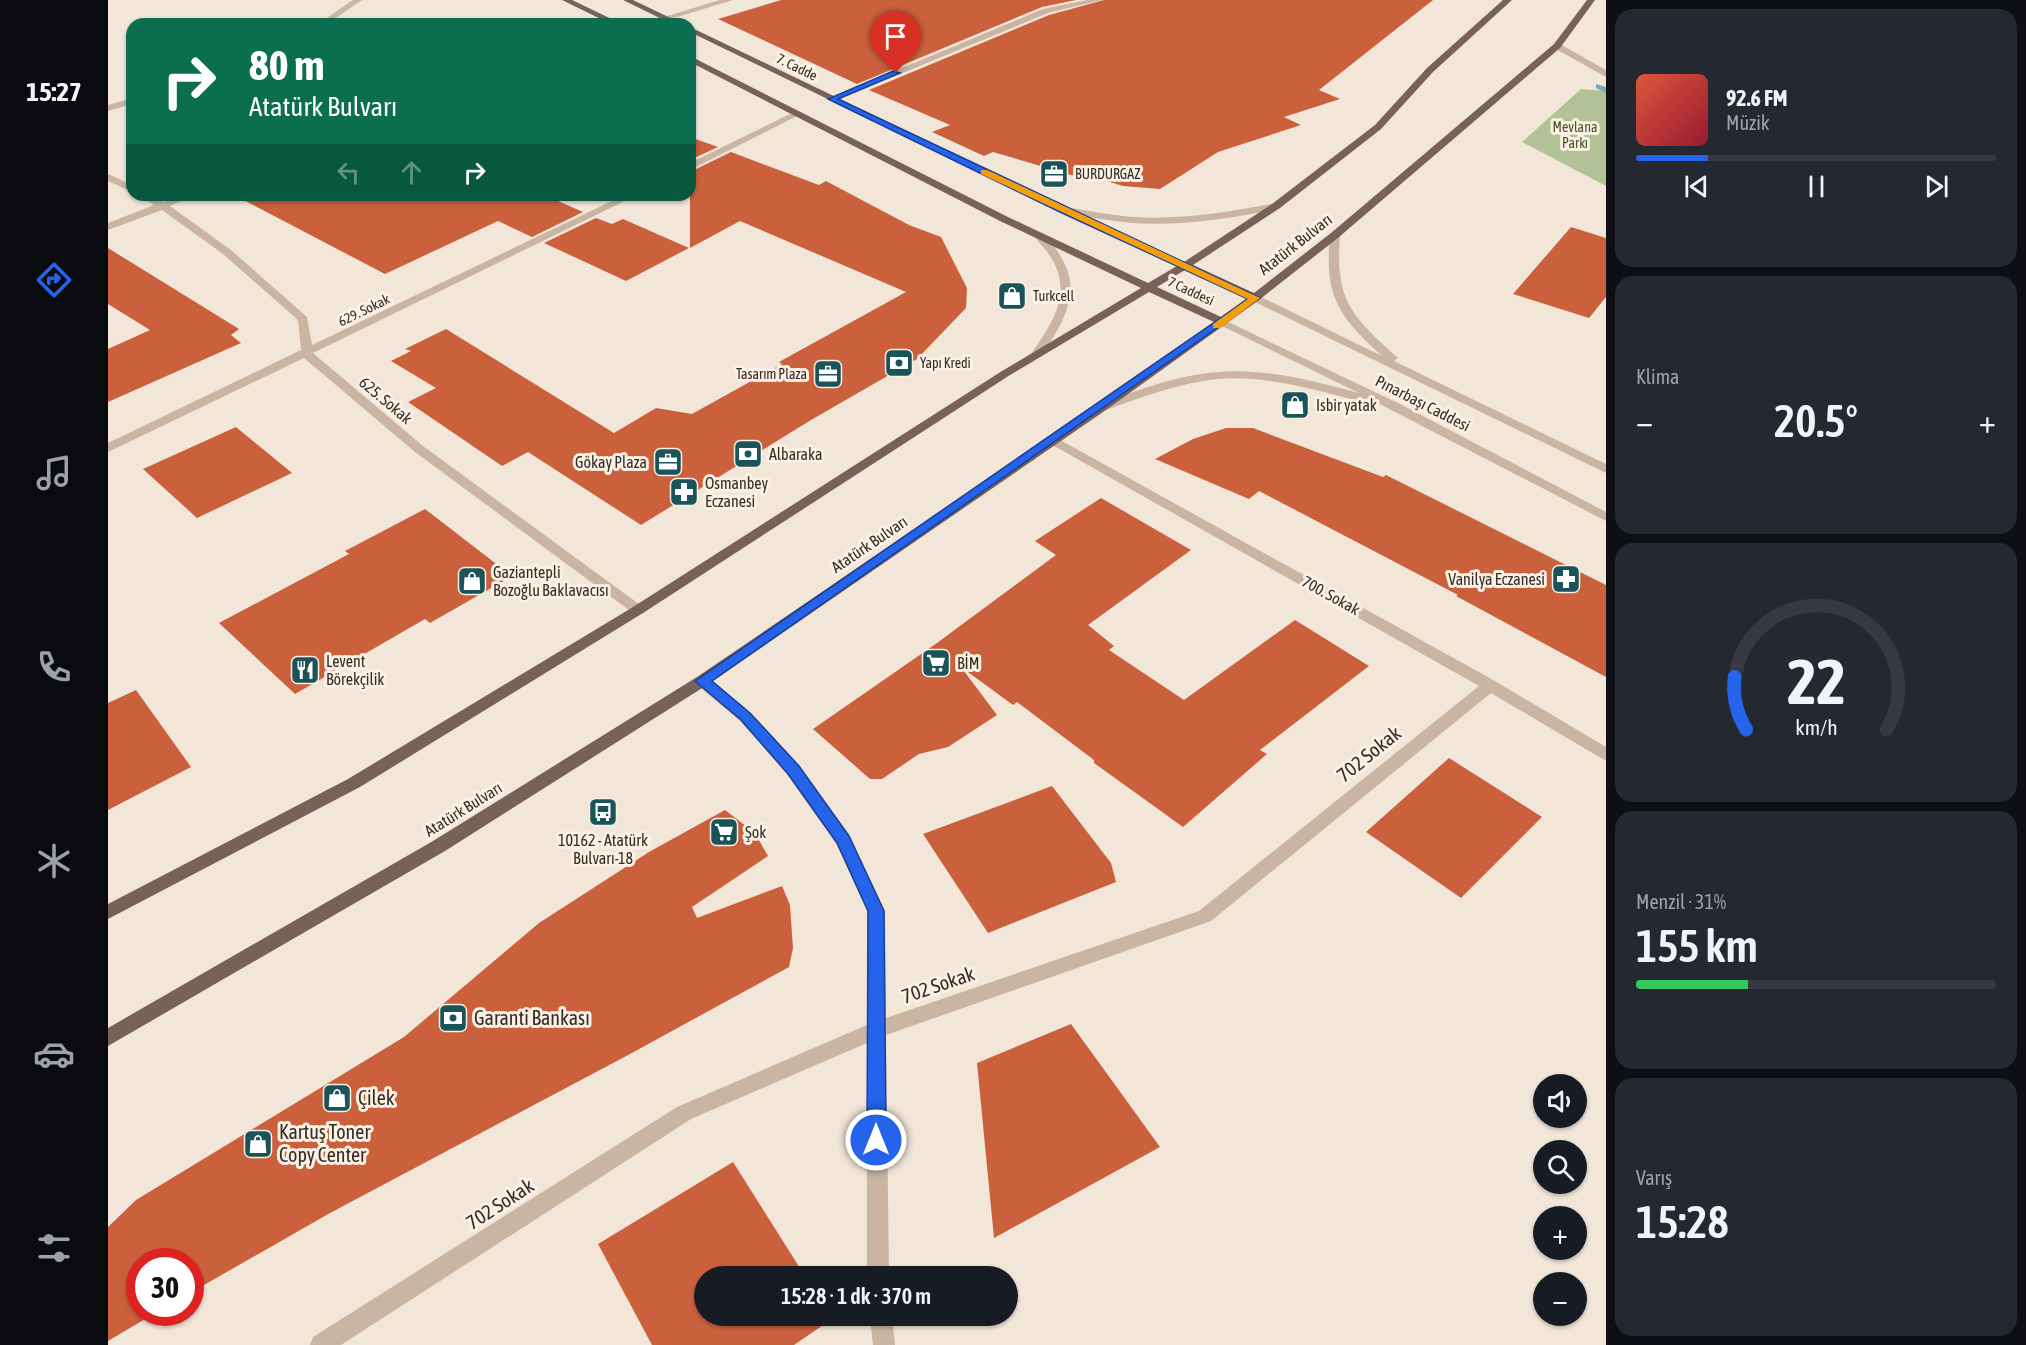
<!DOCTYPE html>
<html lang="tr">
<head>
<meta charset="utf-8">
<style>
	body { margin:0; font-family:"Asap Condensed",sans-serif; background:#242831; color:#f1f3f6; height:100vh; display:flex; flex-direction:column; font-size:22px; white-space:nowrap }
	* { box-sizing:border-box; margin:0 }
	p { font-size:20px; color:#9ea1a6 }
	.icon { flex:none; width:33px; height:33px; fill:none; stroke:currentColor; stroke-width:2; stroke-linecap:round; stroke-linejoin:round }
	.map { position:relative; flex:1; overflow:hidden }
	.details { display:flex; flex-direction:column; gap:9px; padding:9px; background:#0d0f14; width:420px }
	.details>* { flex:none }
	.banner { position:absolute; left:18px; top:18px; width:570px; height:183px; border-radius:18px; box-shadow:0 2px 4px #0004; background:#0b6e4f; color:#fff; overflow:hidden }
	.tools { position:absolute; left:1425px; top:1074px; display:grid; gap:12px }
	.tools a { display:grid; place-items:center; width:54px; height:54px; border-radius:50%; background:#171b24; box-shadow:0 2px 4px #0004; font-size:30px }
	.speed { position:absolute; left:18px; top:1248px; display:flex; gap:12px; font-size:30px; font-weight:700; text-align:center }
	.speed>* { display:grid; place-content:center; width:78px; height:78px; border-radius:50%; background:#171b24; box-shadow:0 2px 4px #0004; line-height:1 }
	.speed .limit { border:9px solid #d22; background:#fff; color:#111 }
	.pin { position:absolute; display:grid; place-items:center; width:51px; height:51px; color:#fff; margin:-62px -26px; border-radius:50% 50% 50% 0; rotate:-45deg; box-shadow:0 0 6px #0007 }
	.pin .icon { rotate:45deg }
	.me { position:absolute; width:66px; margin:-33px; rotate:0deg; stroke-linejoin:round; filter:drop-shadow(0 0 4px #0008) }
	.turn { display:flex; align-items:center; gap:21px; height:126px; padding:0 24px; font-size:27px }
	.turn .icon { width:78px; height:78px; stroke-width:2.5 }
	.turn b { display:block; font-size:42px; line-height:51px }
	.lanes { display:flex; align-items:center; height:57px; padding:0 24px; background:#0003; justify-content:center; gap:30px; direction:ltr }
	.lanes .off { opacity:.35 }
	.big { font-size:45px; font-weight:600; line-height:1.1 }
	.details .widget { flex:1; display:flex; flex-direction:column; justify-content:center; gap:9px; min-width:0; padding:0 21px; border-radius:18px; background:#242831 }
	.details .dial { align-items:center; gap:0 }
	.dial svg { height:156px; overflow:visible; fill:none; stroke:#363941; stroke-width:7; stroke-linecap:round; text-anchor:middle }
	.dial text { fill:#f1f3f6; stroke:none }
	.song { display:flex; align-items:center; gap:18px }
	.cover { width:72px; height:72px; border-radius:9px; background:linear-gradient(135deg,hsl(10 70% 55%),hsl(350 70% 35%)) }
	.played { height:6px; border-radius:3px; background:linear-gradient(90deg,#2563eb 20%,#363941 20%) }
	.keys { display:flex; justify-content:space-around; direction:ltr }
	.heat { display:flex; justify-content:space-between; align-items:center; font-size:33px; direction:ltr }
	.charge { height:9px; border-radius:4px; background:linear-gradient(90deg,#34c759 31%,#363941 0) }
	.trip { position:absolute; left:586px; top:1266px; width:324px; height:60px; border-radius:30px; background:#171b24; box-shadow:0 2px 4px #0004; font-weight:600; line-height:60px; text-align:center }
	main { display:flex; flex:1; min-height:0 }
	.tabs { display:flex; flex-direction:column; width:108px; justify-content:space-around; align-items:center; background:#090b0e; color:#9ea1a6 }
	.tabs .icon { width:42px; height:42px }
	.tabs .selected { color:#2563eb }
	.tabs b { font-size:27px; color:#f1f3f6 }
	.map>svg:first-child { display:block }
	.green { fill:#b3c197 }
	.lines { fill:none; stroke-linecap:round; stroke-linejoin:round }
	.stream { fill:#76adb0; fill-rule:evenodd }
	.building { fill:#cb603d }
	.minor { fill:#cab5a3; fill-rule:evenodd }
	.major { fill:#786156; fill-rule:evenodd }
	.route { fill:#2563eb; stroke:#184099; stroke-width:1.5 }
	.slow { fill:#f59e0b }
	.labels { text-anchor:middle; stroke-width:6; stroke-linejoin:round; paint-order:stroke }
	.far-street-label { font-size:14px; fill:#352b26; stroke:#faf0e4 }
	.far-park-label { font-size:14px; fill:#445428; stroke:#faf0e4 }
	.far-poi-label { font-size:14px; fill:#352b26; stroke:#faf0e4; text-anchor:start }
	.street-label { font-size:16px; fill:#352b26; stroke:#faf0e4 }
	.poi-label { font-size:16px; fill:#352b26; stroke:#faf0e4; text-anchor:start }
	.near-street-label { font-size:20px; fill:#352b26; stroke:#faf0e4 }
	.near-poi-label { font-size:20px; fill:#352b26; stroke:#faf0e4; text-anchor:start }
</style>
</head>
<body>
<main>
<nav class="tabs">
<b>15:27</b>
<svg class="icon selected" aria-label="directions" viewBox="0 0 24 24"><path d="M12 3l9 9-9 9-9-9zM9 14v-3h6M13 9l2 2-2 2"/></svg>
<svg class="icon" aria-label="music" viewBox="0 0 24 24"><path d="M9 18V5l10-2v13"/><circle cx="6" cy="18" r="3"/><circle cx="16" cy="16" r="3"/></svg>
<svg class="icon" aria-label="phone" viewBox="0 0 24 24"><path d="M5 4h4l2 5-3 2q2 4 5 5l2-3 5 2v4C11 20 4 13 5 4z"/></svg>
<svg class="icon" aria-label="climate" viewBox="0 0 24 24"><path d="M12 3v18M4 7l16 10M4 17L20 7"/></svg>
<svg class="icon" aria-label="car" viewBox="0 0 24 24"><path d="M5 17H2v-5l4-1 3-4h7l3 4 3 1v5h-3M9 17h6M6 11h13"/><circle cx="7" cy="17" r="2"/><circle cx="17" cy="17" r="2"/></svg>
<svg class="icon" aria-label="filters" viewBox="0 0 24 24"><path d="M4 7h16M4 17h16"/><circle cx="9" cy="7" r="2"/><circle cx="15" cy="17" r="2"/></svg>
</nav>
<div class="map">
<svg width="1498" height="1345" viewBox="0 0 1498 1345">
	<rect width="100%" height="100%" fill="#f2e6d8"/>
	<path class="green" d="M 1473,89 L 1498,91 L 1498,186 L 1414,142 Z"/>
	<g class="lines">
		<path class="stream" d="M 1488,84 L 1498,87 L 1498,93 L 1488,88 Z"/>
	</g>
	<g class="building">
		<path d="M 673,0 L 968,0 L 934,7 L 749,84 L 610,19 Z"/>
		<path d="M 996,0 L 1325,0 L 1211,90 L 1232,99 L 1176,117 L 1193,125 L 1110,152 L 1052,189 L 1015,186 L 989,178 L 963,175 L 885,152 L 876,156 L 824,132 L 842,125 L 761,90 L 941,15 Z"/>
		<path d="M 582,137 L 610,147 L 582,160 Z"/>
		<path d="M 623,152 L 711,185 L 718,181 L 801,225 L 833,237 L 859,288 L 858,308 L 809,359 L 703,420 L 533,525 L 420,452 L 394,466 L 300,402 L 328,388 L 283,361 L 303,351 L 297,349 L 338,329 L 506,433 L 548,408 L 584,414 L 674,364 L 671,362 L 798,292 L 632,221 L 582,248 L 582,172 Z"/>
		<path d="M 126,195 L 446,195 L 441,197 L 475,212 L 424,237 L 390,221 L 277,274 Z"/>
		<path d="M 488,218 L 504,224 L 515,219 L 581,248 L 518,281 L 436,243 Z"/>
		<path d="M 1463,227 L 1498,238 L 1498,297 L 1481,318 L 1405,294 Z"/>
		<path d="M 0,248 L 131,329 L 123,335 L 133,343 L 0,402 L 0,349 L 42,330 L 0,304 Z"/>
		<path d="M 128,427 L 184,473 L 89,518 L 35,469 Z"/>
		<path d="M 1118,428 L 1145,428 L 1275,477 L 1278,475 L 1498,585 L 1498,677 L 1348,596 L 1350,595 L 1151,491 L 1141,499 L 1047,459 L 1085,439 Z"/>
		<path d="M 993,498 L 1083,550 L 980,625 L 1006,646 L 1001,650 L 1076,700 L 1187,620 L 1261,666 L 1152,750 L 1159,754 L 1075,827 L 986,763 L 986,760 L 909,702 L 905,705 L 853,667 L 889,715 L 840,747 L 811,754 L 774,779 L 762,779 L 705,729 L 829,643 L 948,555 L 927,541 Z"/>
		<path d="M 317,509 L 404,576 L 322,623 L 317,619 L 187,694 L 111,623 L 241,554 L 237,551 Z"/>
		<path d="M 28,690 L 83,767 L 0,810 L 0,703 Z"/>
		<path d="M 1341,758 L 1434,817 L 1353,898 L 1258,832 Z"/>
		<path d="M 944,786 L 1003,863 L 1008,882 L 880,933 L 815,834 Z"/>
		<path d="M 617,810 L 647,833 L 660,856 L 584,907 L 589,918 L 674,886 L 682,905 L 685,948 L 681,967 L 522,1054 L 222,1213 L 82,1293 L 82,1262 L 32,1262 L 32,1312 L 49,1312 L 0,1341 L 0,1227 L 28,1200 L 296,1037 L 431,923 L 541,852 Z"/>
		<path d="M 963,1024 L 1052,1147 L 886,1238 L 869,1063 Z"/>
		<path d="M 625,1162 L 697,1276 L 597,1276 L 597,1316 L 722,1316 L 724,1319 L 686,1345 L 544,1345 L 490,1244 Z"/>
	</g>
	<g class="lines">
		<g class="minor">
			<path d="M 245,0 L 254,0 L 219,24 L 210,24 Z"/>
			<path d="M 612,0 L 625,0 L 546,24 L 533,24 Z"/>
			<path d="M 979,0 L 994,0 L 940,13 L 727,101 L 720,99 L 935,9 Z"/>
			<path d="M 1446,44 L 1452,44 L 1498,70 L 1498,77 L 1446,48 Z"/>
			<path d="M 24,98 L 24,104 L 0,111 L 0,105 Z"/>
			<path d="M 688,111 L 695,113 L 582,170 L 582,163 Z"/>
			<path d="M 0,174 L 24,185 L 24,192 L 0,181 Z"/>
			<path d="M 30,195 L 42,195 L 55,202 L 72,195 L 86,195 L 62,206 L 123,250 L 199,317 L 204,345 L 516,195 L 529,195 L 205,353 L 315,446 L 535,607 L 537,610 L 535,613 L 525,613 L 307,452 L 196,358 L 0,452 L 0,443 L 193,350 L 190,320 L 115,254 L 54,210 L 0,230 L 0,223 L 46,205 Z"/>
			<path d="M 1168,203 L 1173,206 L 1172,208 C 1124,219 1073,226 1024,223 C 1001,221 978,216 955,213 L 950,210 L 955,207 C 978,210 1001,215 1024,217 C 1073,220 1121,212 1168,203 Z"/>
			<path d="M 1227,232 L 1232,235 C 1227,299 1242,315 1288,356 L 1290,358 L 1286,361 L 1498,464 L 1498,473 L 1143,300 L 1143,296 L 1151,296 L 1274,356 C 1230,316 1216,296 1222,235 Z"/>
			<path d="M 931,233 C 940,236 948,248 953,257 C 975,293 954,325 933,356 L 929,357 L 923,354 C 941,328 962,299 948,267 C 943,255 934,246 926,236 Z"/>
			<path d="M 1114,319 L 1294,405 L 1498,512 L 1498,521 L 1260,398 L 1254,402 C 1207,390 1159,375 1109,379 C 1071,383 1034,397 998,410 L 990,410 L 990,404 C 1029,391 1068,375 1110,372 C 1158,368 1205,381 1251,393 L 1110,324 L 1108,322 Z"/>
			<path d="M 945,436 L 1387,681 L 1498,747 L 1498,761 L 1383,693 L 1103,921 L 778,1035 L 781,1276 L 759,1276 L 759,1043 L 583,1119 L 233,1345 L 202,1345 L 205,1337 L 569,1107 L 759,1025 L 759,911 L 728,843 L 679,774 L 632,721 L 589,685 L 586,681 L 589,677 L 599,677 L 642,713 L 691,766 L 741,835 L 777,911 L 778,1018 L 1091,911 L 1371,686 L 941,443 L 939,440 Z"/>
			<path d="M 762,1316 L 784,1316 L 787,1345 L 765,1345 Z"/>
		</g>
		<g class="major">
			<path d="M 454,0 L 464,0 L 514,24 L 503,24 Z"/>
			<path d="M 515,0 L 525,0 L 575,24 L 564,24 Z"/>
			<path d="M 1395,0 L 1404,0 L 1325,72 L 1273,129 L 1172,208 L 1085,265 L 1146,293 L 1223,233 L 1446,44 L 1479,0 L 1487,0 L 1452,48 L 1231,237 L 1151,300 L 998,410 L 599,685 L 337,851 L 0,1046 L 0,1028 L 325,841 L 589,677 L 990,404 L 1106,322 L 1041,292 L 902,375 L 535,613 L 252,787 L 0,919 L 0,904 L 240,779 L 525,607 L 894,371 L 1033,288 L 892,221 L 582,62 L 582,56 L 900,217 L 1040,283 L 1069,266 L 951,212 L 582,32 L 582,27 L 959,208 L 1076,262 L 1164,204 L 1267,125 L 1319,68 ZM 1077,270 L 1139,298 L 1113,317 L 1049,287 Z"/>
		</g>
	</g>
	<path class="route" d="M 785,71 L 792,73 L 730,99 L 1152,298 L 604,681 L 642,713 L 691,766 L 741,836 L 776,911 L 778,1140 L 775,1146 L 768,1148 L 762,1146 L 759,1140 L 760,911 L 729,843 L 680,774 L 633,720 L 587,681 L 1140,299 L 952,212 L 720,99 Z"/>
	<path class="slow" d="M 873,170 L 879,170 L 1152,298 L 1112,328 L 1105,328 L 1105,324 L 1140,299 L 873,174 Z"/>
	<defs>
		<g id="office-square" transform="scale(1.5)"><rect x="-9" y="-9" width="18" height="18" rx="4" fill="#1a5458" stroke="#faf0e4"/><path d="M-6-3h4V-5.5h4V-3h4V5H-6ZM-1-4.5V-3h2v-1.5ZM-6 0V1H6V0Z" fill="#fff"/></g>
		<g id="shop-square" transform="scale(1.5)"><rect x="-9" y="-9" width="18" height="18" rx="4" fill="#1a5458" stroke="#faf0e4"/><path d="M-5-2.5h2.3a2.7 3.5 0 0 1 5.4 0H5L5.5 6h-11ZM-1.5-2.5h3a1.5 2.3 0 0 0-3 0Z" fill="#fff"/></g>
		<g id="bank-square" transform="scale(1.5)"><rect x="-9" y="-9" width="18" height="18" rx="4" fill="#1a5458" stroke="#faf0e4"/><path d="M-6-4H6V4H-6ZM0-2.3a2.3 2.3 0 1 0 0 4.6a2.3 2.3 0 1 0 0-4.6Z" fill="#fff"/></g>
		<g id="pharmacy-square" transform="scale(1.5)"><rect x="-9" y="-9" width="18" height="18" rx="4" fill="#1a5458" stroke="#faf0e4"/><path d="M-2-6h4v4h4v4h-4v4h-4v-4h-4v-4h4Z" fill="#fff"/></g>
		<g id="supermarket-square" transform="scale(1.5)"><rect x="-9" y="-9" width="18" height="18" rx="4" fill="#1a5458" stroke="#faf0e4"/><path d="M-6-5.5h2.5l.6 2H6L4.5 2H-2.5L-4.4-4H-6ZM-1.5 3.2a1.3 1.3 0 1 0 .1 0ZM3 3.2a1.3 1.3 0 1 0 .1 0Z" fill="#fff"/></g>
		<g id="restaurant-square" transform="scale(1.5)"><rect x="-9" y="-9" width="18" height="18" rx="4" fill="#1a5458" stroke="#faf0e4"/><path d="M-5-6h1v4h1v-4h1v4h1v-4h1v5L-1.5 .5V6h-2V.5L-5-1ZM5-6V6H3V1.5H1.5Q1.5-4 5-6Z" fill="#fff"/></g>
		<g id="bus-square" transform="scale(1.5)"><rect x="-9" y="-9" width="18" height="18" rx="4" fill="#1a5458" stroke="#faf0e4"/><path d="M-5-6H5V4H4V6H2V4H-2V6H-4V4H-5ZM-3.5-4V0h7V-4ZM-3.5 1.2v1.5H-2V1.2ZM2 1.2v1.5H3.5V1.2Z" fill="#fff"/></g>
	</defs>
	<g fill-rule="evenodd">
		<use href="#office-square" x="946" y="174"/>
		<use href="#shop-square" x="904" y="296"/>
		<use href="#bank-square" x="791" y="363"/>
		<use href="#office-square" x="720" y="374"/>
		<use href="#shop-square" x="1187" y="405"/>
		<use href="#bank-square" x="640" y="454"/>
		<use href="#office-square" x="560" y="462"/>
		<use href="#pharmacy-square" x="576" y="492"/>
		<use href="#pharmacy-square" x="1458" y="579"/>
		<use href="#shop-square" x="364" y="581"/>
		<use href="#supermarket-square" x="828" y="663"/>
		<use href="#restaurant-square" x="197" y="670"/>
		<use href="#bus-square" x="495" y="812"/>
		<use href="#supermarket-square" x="616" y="832"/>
		<use href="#bank-square" x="345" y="1018"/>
		<use href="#shop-square" x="229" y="1098"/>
		<use href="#shop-square" x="150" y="1144"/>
	</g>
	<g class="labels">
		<g class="far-street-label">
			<text transform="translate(689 67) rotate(26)" y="5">7. Cadde</text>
			<text transform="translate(1083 291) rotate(25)" y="5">7 Caddesi</text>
			<text transform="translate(256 310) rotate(-26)" y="5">629. Sokak</text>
		</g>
		<g class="far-park-label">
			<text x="1467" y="132">Mevlana<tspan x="1467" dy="16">Parkı</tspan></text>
		</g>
		<g class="far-poi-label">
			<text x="967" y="179">BURDURGAZ</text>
			<text x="925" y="301">Turkcell</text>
			<text x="812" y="368">Yapı Kredi</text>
			<text x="699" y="379" text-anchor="end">Tasarım Plaza</text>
		</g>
		<g class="street-label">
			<text transform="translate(1187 244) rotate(-38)" y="6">Atatürk Bulvarı</text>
			<text transform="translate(278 400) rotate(40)" y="6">625. Sokak</text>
			<text transform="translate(1315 403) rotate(27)" y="6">Pınarbaşı Caddesi</text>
			<text transform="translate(761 544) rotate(-34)" y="6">Atatürk Bulvarı</text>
			<text transform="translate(1223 595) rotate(29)" y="6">700. Sokak</text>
			<text transform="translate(355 809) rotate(-32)" y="6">Atatürk Bulvarı</text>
		</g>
		<g class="poi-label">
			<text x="1208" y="411">Isbir yatak</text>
			<text x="661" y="460">Albaraka</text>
			<text x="539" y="468" text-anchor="end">Gökay Plaza</text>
			<text x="597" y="489">Osmanbey<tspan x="597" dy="18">Eczanesi</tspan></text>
			<text x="385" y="578">Gaziantepli<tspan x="385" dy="18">Bozoğlu Baklavacısı</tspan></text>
			<text x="1437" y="585" text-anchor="end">Vanilya Eczanesi</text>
			<text x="218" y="667">Levent<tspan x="218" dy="18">Börekçilik</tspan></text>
			<text x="849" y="669">BİM</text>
			<text x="637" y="838">Şok</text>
			<text x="495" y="846" text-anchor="middle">10162 - Atatürk<tspan x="495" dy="18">Bulvarı-18</tspan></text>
		</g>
		<g class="near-street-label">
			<text transform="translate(1261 754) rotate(-39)" y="7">702 Sokak</text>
			<text transform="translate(830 985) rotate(-19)" y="7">702 Sokak</text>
			<text transform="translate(392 1204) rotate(-33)" y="7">702 Sokak</text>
		</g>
		<g class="near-poi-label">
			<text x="366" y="1025">Garanti Bankası</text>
			<text x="250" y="1105">Çilek</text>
			<text x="171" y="1139">Kartuş Toner<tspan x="171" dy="23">Copy Center</tspan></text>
		</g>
	</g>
</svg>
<div class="tools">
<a><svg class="icon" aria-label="sound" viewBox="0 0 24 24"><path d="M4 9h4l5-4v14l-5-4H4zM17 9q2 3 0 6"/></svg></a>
<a><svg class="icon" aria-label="search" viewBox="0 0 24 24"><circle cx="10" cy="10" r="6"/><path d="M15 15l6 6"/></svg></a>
<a>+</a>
<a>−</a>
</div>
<div class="speed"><div class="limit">30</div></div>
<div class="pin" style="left:788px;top:73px;background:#d93025"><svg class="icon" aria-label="arrive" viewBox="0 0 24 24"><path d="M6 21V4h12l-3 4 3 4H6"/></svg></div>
<svg class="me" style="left:768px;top:1140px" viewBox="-20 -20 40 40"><circle r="17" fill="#2563eb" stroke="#fff" stroke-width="3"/><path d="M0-11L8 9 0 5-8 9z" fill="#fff"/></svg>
<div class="trip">15:28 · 1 dk · 370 m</div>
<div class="banner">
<div class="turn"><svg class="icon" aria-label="right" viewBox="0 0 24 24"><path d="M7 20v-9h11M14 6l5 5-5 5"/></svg><div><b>80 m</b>Atatürk Bulvarı</div></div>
<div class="lanes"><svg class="icon off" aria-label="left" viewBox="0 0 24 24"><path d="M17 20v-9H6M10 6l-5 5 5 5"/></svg><svg class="icon off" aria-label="ahead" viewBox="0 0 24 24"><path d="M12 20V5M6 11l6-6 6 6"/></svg><svg class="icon" aria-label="right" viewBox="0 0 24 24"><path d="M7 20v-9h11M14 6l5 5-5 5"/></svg></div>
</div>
</div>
<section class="details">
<div class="widget">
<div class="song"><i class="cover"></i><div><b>92.6 FM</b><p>Müzik</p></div></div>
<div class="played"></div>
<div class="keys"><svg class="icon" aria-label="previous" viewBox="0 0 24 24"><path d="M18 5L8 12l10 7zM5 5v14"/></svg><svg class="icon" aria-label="pause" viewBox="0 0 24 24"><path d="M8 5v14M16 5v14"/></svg><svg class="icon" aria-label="next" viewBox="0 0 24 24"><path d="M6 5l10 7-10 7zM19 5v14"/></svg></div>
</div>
<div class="widget"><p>Klima</p>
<div class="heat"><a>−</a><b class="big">20.5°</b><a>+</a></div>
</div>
<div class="widget dial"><svg viewBox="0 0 100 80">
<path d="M14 69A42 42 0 1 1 86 69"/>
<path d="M14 69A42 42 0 0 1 8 42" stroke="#2563eb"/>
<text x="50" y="56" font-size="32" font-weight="700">22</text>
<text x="50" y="72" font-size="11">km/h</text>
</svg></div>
<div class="widget"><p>Menzil · 31%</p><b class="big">155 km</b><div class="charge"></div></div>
<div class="widget"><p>Varış</p><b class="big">15:28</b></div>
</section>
</main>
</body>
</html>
